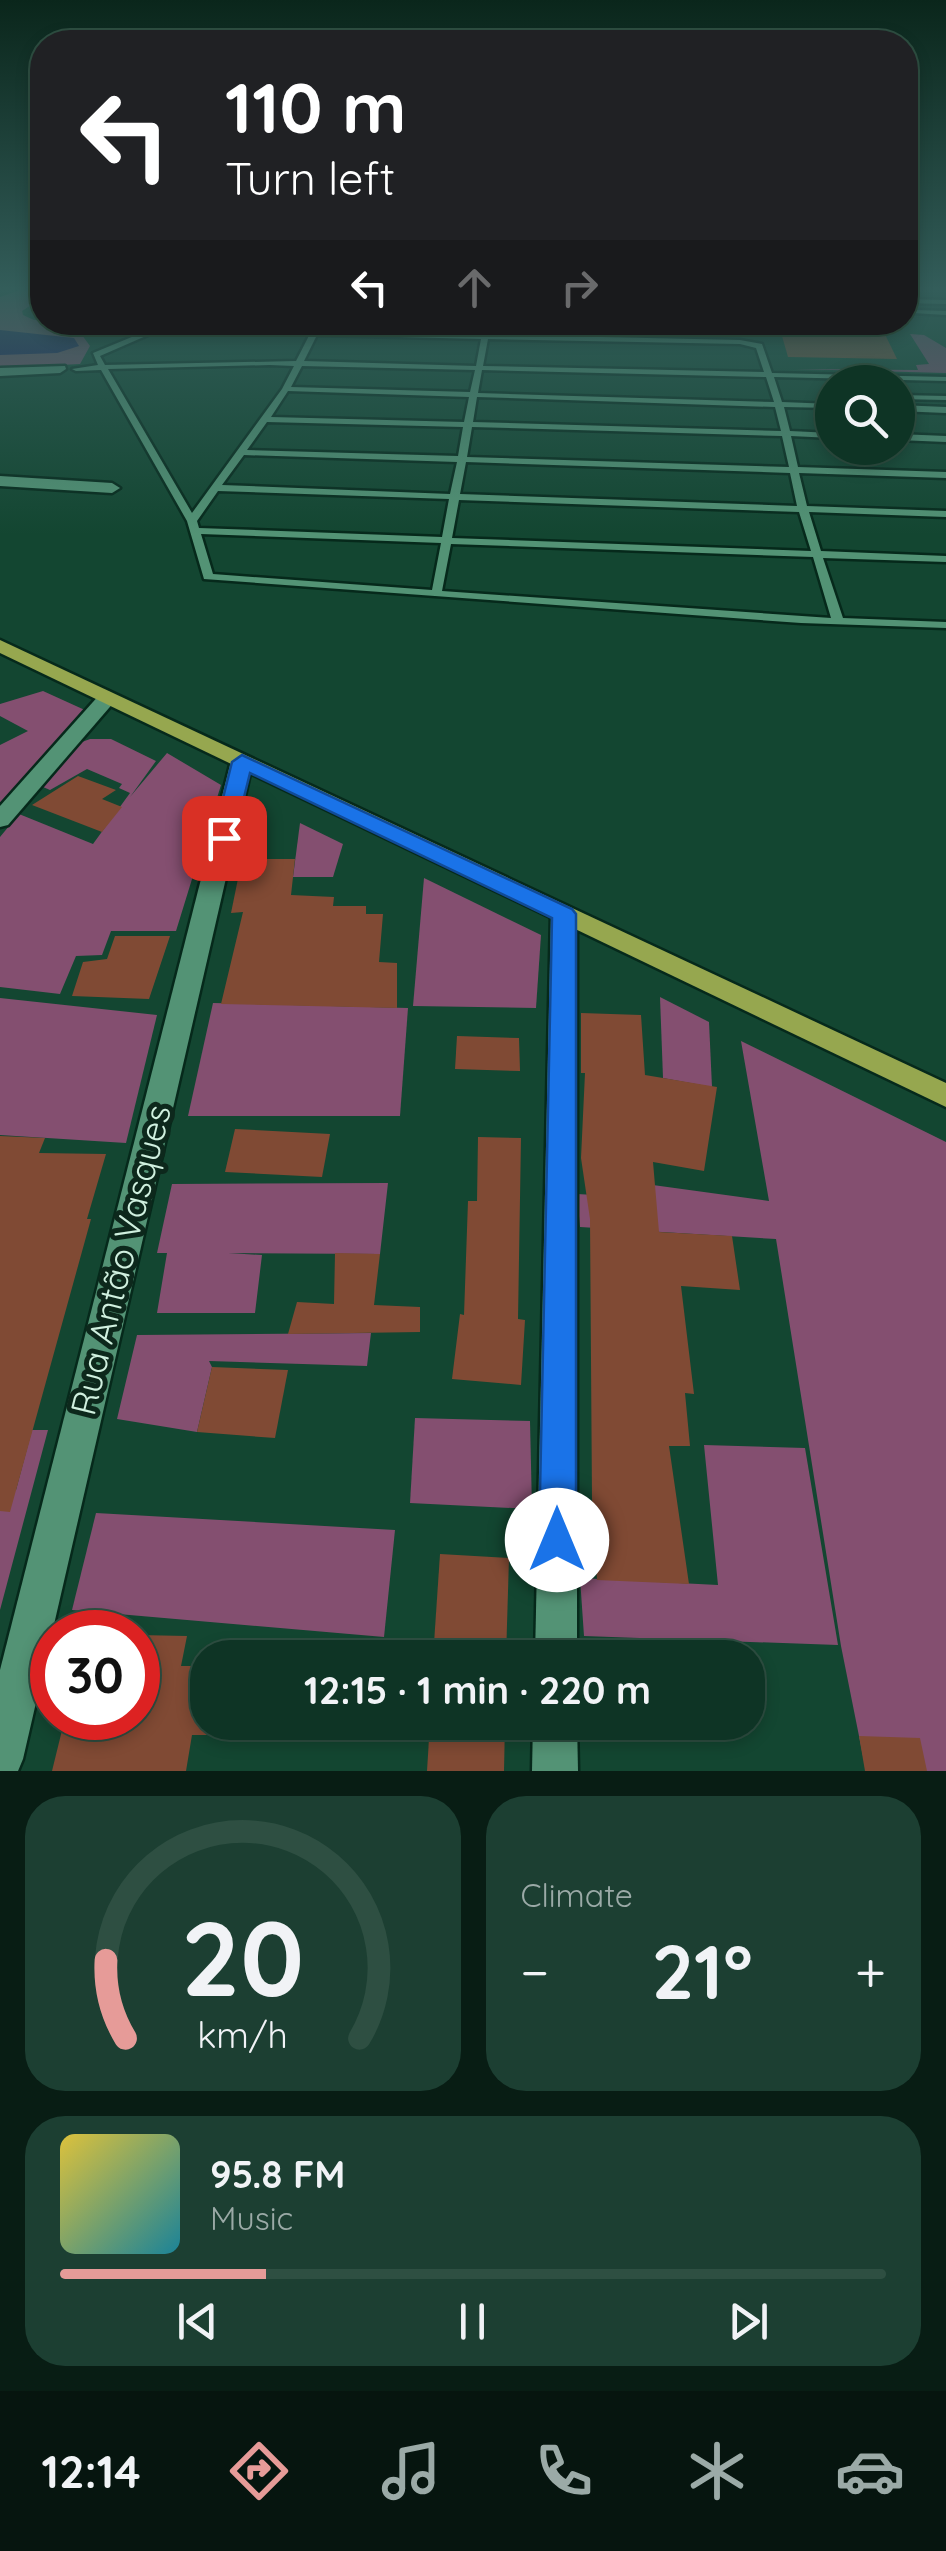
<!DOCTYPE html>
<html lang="en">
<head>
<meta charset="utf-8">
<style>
	body { margin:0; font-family:Quicksand,sans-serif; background:#1c3f32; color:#f1f3f6; height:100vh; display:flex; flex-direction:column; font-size:38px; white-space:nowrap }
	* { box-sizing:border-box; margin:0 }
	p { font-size:32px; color:#9baaa7 }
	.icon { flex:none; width:55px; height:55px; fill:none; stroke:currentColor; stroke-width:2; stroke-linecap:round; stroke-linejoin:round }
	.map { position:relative; height:1771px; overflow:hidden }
	.side { display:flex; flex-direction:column; gap:25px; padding:25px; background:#081d14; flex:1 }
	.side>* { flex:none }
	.banner { position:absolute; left:30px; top:30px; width:888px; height:305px; border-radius:40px; box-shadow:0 5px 15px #0003,0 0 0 2px #2e4f42; background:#202124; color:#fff; overflow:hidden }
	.tools { position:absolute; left:815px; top:365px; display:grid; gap:20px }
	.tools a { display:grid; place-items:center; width:100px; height:100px; border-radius:50%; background:#0e3425; box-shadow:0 5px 15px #0003,0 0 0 2px #2e4f42; font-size:50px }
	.speed { position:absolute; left:30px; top:1610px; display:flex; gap:20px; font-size:50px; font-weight:700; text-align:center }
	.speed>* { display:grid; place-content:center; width:130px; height:130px; border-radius:50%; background:#0e3425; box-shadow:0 5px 15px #0003,0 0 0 2px #2e4f42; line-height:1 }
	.speed .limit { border:15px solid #d22; background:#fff; color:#111 }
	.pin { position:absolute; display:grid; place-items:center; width:85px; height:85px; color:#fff; margin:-42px; border-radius:20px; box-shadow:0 5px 15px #0006 }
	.me { position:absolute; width:110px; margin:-55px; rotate:0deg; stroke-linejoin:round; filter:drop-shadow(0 0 8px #0008) }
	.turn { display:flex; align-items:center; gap:35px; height:210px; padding:0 30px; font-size:45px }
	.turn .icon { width:130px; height:130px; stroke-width:2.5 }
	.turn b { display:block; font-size:70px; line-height:85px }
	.lanes { display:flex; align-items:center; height:95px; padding:0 30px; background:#0003; justify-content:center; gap:50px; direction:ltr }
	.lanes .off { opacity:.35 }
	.big { font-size:75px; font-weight:700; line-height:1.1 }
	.side .widget { flex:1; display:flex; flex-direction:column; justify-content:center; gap:15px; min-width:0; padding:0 35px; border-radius:40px; background:#1c3f32 }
	.side .dial { align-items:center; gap:0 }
	.dial svg { height:260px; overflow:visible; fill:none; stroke:#2e4f42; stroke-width:7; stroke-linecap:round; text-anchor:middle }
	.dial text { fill:#f1f3f6; stroke:none }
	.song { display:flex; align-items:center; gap:30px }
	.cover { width:120px; height:120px; border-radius:15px; background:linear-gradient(135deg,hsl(50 70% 55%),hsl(190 70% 35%)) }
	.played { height:10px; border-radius:5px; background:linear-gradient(90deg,#e69b98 25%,#2e4f42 25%) }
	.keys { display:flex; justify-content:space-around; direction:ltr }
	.heat { display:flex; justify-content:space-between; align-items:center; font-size:55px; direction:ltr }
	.side .tiles { flex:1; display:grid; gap:25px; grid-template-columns:1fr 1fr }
	.widget:last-child { grid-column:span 2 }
	.trip { position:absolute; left:190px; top:1640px; width:575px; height:100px; border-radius:40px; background:#0e3425; box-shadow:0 5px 15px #0003,0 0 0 2px #2e4f42; font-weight:700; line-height:100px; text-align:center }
	.tabs { display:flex; height:160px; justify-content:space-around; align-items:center; background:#06150f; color:#9baaa7 }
	.tabs .icon { width:70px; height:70px }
	.tabs .current { color:#e69b98 }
	.tabs b { font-size:45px; color:#f1f3f6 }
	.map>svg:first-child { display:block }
	.green { fill:#844f70 }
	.water { fill:#241465 }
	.building { fill:#804a34 }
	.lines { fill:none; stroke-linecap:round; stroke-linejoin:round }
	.lane-casing { stroke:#06291b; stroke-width:5 }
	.street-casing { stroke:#06291b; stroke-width:5 }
	.primary-casing { stroke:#06291b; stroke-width:5 }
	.lane { fill:#539375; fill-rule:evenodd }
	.street { fill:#539375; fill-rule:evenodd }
	.primary { fill:#96a74f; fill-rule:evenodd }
	.route { fill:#1a73e8; stroke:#114b97; stroke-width:2.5 }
	.labels { text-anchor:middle; stroke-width:10; stroke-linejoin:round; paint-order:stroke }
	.near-street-label { font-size:35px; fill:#d0f0df; stroke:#0d281c }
</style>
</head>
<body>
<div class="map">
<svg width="946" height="1771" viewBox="0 0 946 1771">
	<rect width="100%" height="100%" fill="#134631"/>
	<g class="green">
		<path d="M 29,287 L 42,287 L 42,298 L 22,311 L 23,315 L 34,320 L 114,323 L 82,335 L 90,346 L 80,364 L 0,368 L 0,297 Z"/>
		<path d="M 910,334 L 924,335 L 946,348 L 946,373 L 794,369 L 918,370 L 916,365 L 929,364 Z"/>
		<path d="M 43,691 L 87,711 L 0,809 L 0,745 L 28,731 L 0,716 L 0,704 Z"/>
		<path d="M 90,739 L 111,739 L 156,761 L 130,797 L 167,753 L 221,785 L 176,931 L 111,931 L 102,955 L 76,956 L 60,994 L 0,987 L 0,837 L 19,814 L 93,844 L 130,793 L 119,788 L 122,784 L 87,769 L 50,790 L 43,787 L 82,742 Z"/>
		<path d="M 300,823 L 343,844 L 333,877 L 293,877 Z"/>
		<path d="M 424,878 L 541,935 L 536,1008 L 413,1006 Z"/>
		<path d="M 660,997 L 709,1022 L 712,1087 L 663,1078 Z"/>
		<path d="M 0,998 L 157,1015 L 126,1143 L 0,1135 Z"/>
		<path d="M 213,1003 L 408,1008 L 400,1116 L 188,1116 Z"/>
		<path d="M 741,1041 L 946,1142 L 946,1771 L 866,1771 L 841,1646 L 776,1239 L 580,1227 L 577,1194 L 630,1197 L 631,1182 L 769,1201 Z"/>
		<path d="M 388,1183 L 380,1254 L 228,1253 L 262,1255 L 255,1313 L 157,1313 L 167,1253 L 157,1253 L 172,1184 Z"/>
		<path d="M 371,1333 L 367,1366 L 209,1361 L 212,1367 L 197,1432 L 117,1419 L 137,1335 Z"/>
		<path d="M 415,1418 L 530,1421 L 532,1509 L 410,1503 Z"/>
		<path d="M 32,1430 L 48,1430 L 0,1610 L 0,1491 L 16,1490 Z"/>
		<path d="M 704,1445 L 805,1448 L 838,1645 L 584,1636 L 580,1578 L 718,1585 Z"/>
		<path d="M 96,1513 L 395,1530 L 384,1637 L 72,1610 Z"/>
	</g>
	<path class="water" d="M 0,330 L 74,338 L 79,346 L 57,353 L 0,355 Z"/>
	<g class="building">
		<path d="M 778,322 L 879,322 L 897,359 L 788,357 Z"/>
		<path d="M 78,776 L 116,790 L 102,799 L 122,807 L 102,832 L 32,805 Z"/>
		<path d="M 242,859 L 295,859 L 291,895 L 334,897 L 333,906 L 366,906 L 366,914 L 383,914 L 379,962 L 397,963 L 397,1008 L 221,1004 L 243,912 L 231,913 Z"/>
		<path d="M 115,936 L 170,936 L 149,999 L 72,996 L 83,962 L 107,959 Z"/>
		<path d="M 581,1013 L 641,1015 L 645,1075 L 717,1087 L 704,1171 L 653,1162 L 659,1232 L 732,1236 L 740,1290 L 681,1286 L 694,1394 L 685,1393 L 690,1446 L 669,1446 L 689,1584 L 597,1580 L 592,1499 L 590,1219 L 581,1158 L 585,1073 L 581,1073 Z"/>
		<path d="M 457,1036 L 519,1038 L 520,1071 L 455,1069 Z"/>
		<path d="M 235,1129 L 330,1134 L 322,1177 L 225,1172 Z"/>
		<path d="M 0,1136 L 45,1138 L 39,1153 L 106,1154 L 87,1219 L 91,1219 L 10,1512 L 0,1511 Z"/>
		<path d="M 478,1137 L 521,1138 L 518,1319 L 525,1320 L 521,1385 L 452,1379 L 460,1314 L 464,1315 L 468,1201 L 477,1201 Z"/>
		<path d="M 335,1253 L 380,1254 L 374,1305 L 420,1307 L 420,1332 L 288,1334 L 297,1302 L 334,1304 Z"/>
		<path d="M 212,1367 L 288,1370 L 275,1438 L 197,1432 Z"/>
		<path d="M 440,1554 L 509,1558 L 506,1658 L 433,1658 Z"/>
		<path d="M 138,1635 L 187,1636 L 181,1666 L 208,1666 L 208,1735 L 192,1735 L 186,1771 L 52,1771 L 65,1718 L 138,1718 Z"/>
		<path d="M 430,1722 L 505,1722 L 504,1771 L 427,1771 Z"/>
		<path d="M 859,1736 L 920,1738 L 927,1771 L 865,1771 Z"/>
	</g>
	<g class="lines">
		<g class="lane-casing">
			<g id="lane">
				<path d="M 905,299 L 946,300 L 946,304 L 905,303 Z"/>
				<path d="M 915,310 L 946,311 L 946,315 L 913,313 Z"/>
				<path d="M 168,322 L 178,322 L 100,356 L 105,365 L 296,361 L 314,326 L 318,324 L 322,326 L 319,331 L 740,340 L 762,344 L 772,373 L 946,377 L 946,381 L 774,377 L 782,402 L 832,404 L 832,408 L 784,407 L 790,431 L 832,433 L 832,438 L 791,436 L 798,467 L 946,472 L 946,478 L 799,473 L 807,506 L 946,511 L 946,517 L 809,512 L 821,551 L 946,556 L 946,562 L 823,558 L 843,618 L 946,622 L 946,628 L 801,623 L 204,579 L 187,521 L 101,370 L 76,371 L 72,369 L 98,365 L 93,353 ZM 317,335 L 481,339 L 476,366 L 304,361 ZM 488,339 L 740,344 L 756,348 L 764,372 L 483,366 ZM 270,365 L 294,366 L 282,389 L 192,513 L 108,369 ZM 302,366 L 475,370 L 470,392 L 291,387 ZM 482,370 L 766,377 L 774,402 L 478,393 ZM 288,391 L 469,397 L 464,422 L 271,417 ZM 477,397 L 775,407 L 781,431 L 473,422 ZM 267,422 L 463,427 L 458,456 L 247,450 ZM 472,427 L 782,436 L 789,467 L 467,457 ZM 244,455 L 457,462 L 450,494 L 222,485 ZM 466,462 L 790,473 L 797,506 L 460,494 ZM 218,491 L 449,499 L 442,537 L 199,528 L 197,521 ZM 459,500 L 799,512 L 811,551 L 452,538 ZM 201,534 L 441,543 L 432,590 L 213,574 ZM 451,544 L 813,557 L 831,618 L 442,591 Z"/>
				<path d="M 898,395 L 946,396 L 946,400 L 898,399 Z"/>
				<path d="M 898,405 L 946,407 L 946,413 L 898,411 Z"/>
				<path d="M 898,434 L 946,436 L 946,442 L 898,440 Z"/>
			</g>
		</g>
		<g class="street-casing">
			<g id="street">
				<path d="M 65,366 L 66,369 L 60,373 L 0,376 L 0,368 Z"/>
				<path d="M 0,476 L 112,483 L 120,488 L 112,493 L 0,486 Z"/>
				<path d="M 108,691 L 118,697 L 115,701 L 8,825 L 0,827 L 0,806 L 101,693 Z"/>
				<path d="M 242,754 L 253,761 L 23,1759 L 18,1771 L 0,1771 L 0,1670 L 231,761 Z"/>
				<path d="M 564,906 L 577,914 L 577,1658 L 535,1658 L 551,914 Z"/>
				<path d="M 533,1722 L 577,1722 L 578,1771 L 532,1771 Z"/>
			</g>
		</g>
		<g class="primary-casing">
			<path id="primary" d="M 0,640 L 946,1083 L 946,1107 L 0,653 Z"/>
		</g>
		<use href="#lane" class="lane"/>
		<use href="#street" class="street"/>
		<use href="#primary" class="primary"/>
	</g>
	<linearGradient id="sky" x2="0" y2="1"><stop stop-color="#0a261b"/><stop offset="0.54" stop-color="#335d5a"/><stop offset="1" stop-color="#335d5a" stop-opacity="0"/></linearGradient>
	<rect width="946" height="535" fill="url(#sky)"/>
	<path class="route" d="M 242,755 L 572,909 L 576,914 L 576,1540 L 570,1553 L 557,1558 L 544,1553 L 539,1540 L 552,918 L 250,773 L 234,838 L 231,843 L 216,843 L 213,838 L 232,762 Z"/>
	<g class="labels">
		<g class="near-street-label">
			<text transform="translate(121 1260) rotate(-76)" y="12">Rua Antão Vasques</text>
		</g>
	</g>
</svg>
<div class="tools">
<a><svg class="icon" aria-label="search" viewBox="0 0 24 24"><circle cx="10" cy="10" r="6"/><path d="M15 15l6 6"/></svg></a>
</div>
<div class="speed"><div class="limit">30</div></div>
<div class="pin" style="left:224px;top:838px;background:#d93025"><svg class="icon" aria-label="arrive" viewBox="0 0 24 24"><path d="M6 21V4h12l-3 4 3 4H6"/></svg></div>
<svg class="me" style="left:557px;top:1540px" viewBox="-20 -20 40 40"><circle r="19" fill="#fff"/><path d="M0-13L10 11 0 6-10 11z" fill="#1a73e8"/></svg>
<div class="trip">12:15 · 1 min · 220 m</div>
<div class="banner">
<div class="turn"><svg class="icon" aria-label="left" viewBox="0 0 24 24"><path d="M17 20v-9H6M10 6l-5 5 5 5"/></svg><div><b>110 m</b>Turn left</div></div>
<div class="lanes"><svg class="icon" aria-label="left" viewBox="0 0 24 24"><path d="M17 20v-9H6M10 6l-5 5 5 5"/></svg><svg class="icon off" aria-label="ahead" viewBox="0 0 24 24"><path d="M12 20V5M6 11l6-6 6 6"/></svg><svg class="icon off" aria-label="right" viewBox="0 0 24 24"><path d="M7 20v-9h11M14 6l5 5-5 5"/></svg></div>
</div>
</div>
<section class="side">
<div class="tiles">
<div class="widget dial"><svg viewBox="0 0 100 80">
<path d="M14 69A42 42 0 1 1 86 69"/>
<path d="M14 69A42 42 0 0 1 8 45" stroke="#e69b98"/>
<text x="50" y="56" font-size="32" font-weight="700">20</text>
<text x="50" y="72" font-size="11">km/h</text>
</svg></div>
<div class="widget"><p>Climate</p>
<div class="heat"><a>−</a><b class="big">21°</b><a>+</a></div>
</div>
<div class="widget">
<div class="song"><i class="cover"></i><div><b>95.8 FM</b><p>Music</p></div></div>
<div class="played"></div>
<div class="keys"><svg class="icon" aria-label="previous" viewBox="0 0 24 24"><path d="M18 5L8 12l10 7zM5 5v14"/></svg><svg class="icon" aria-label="pause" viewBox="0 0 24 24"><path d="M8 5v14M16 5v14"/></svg><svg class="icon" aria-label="next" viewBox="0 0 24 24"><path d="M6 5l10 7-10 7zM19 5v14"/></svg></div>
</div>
</div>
</section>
<nav class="tabs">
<b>12:14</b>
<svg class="icon current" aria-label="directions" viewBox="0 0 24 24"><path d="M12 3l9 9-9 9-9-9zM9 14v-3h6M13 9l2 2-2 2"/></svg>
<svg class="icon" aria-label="music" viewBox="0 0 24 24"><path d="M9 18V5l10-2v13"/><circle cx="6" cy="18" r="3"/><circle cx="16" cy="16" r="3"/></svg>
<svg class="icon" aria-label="phone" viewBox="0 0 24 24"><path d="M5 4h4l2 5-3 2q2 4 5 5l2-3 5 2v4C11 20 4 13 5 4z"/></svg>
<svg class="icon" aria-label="climate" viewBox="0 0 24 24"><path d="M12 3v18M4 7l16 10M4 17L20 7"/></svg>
<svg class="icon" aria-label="car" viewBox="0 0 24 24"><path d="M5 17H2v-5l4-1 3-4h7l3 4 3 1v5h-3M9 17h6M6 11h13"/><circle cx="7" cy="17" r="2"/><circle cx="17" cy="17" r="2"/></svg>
</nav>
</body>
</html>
